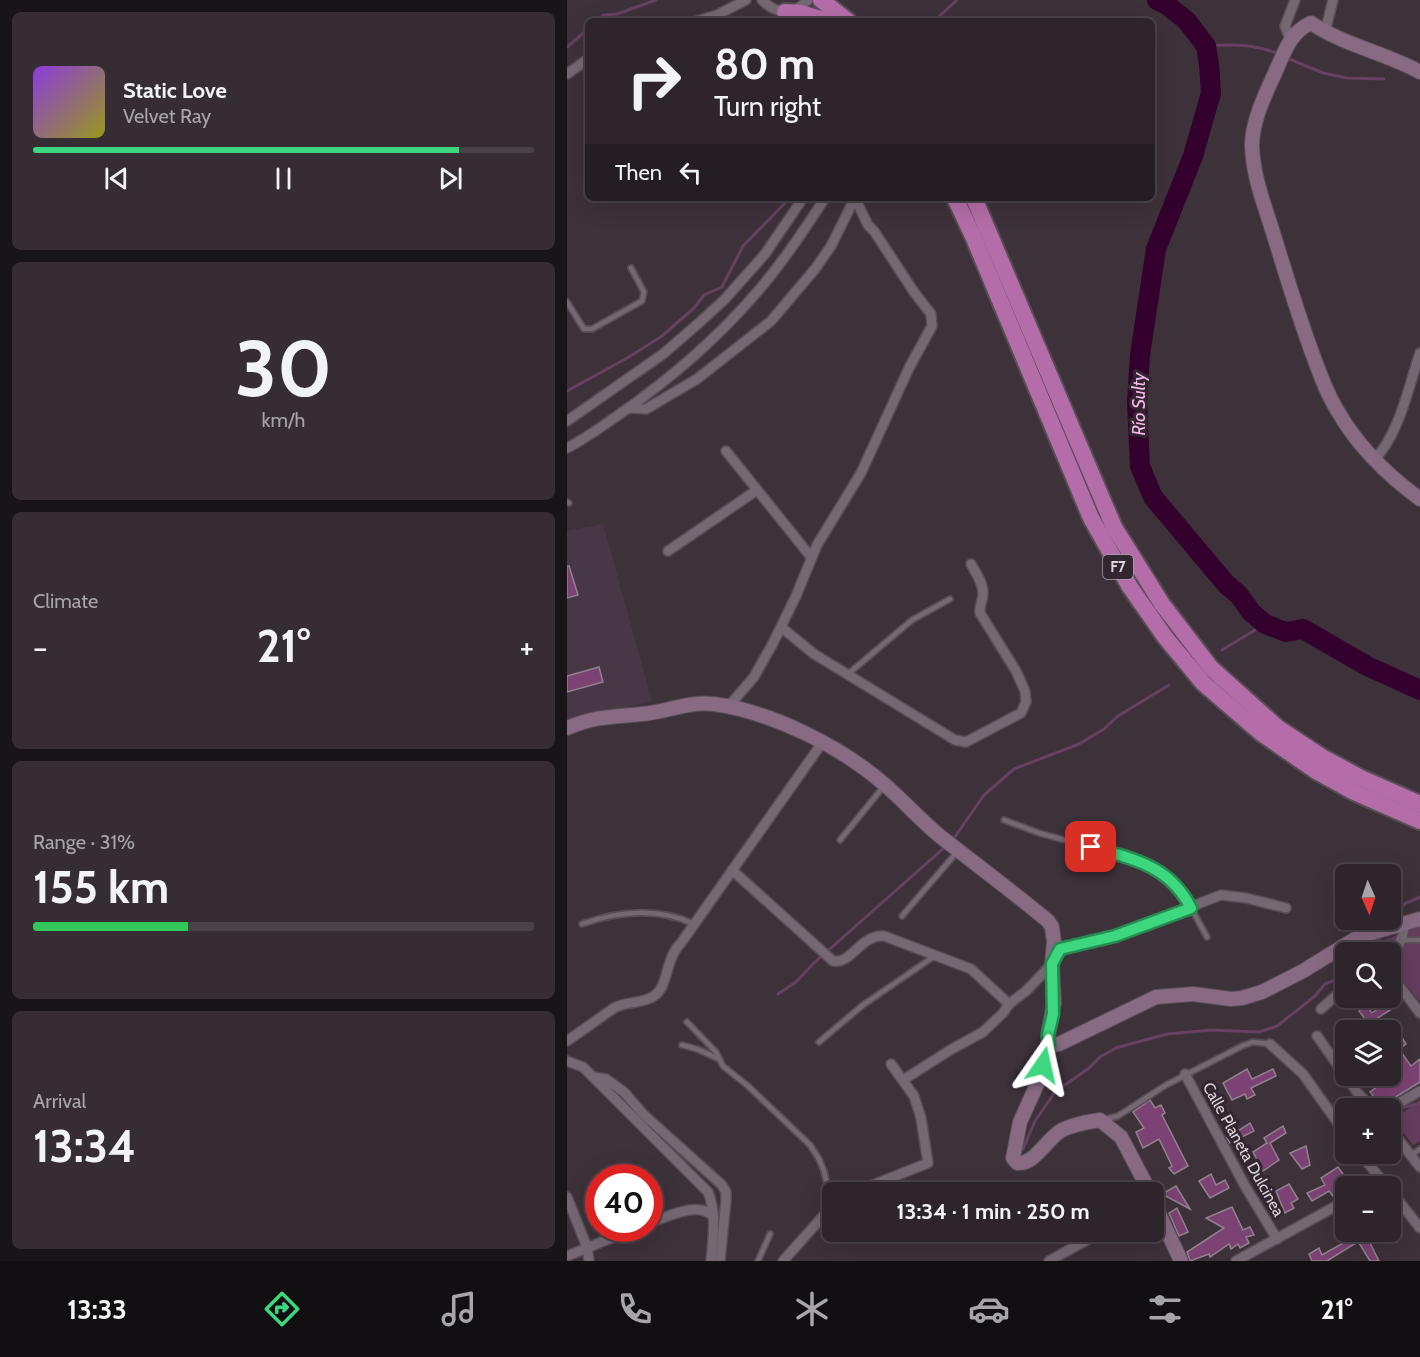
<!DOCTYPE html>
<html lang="en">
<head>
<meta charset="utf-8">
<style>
	body { margin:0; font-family:Cabin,sans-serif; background:#362d34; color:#f1f3f6; height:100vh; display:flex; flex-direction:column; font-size:22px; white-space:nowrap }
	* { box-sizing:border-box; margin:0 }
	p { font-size:20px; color:#a7a5a9 }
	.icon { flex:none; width:33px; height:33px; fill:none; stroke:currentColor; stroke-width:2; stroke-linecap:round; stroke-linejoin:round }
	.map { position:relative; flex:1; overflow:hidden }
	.panel { display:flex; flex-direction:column; gap:12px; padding:12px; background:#191418; width:567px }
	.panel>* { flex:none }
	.top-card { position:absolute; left:18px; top:18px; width:570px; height:183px; border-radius:9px; box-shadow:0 6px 24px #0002,0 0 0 2px #494248; background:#2e252c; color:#f1f3f6; overflow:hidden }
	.needle { width:39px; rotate:177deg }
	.tools { position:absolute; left:768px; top:864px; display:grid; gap:12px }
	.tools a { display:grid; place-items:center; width:66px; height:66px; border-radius:9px; background:#2e252c; box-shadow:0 6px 24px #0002,0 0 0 2px #494248; font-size:30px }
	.speed { position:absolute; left:18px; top:1164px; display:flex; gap:12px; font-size:30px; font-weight:700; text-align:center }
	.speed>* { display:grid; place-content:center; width:78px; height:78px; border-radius:50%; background:#2e252c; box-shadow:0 6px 24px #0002,0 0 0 2px #494248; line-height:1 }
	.speed .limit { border:9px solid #d22; background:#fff; color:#111 }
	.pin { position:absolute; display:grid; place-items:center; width:51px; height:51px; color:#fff; margin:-26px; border-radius:12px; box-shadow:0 3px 9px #0006 }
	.me { position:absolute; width:66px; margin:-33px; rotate:11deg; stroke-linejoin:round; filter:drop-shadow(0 0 4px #0008) }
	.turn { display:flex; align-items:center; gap:21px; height:126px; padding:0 30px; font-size:27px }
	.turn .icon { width:78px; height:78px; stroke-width:2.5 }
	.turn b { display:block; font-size:42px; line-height:51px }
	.then { display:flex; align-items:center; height:57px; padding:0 30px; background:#0003; gap:12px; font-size:22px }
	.big { font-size:45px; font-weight:800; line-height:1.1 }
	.panel .widget { flex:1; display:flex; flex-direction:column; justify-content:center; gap:9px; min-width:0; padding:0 21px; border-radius:9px; background:#362d34 }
	.panel .dial { align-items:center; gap:0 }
	.dial b { font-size:78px; line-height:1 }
	.song { display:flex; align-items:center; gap:18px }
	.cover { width:72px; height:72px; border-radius:9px; background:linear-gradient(135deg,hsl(270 70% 55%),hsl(60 70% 35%)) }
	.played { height:6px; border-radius:3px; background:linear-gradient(90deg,#3cd77e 85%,#494248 85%) }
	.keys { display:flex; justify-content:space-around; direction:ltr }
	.heat { display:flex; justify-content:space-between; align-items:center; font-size:33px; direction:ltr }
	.charge { height:9px; border-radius:4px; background:linear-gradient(90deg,#34c759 31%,#494248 0) }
	.trip { position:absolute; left:255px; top:1182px; width:342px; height:60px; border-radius:9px; background:#2e252c; box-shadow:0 6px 24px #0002,0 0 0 2px #494248; font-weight:800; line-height:60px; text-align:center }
	.dock { display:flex; height:96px; justify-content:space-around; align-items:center; background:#120f12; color:#a7a5a9 }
	.dock .icon { width:42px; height:42px }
	.dock .selected { color:#3cd77e }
	.dock b { font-size:27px; color:#f1f3f6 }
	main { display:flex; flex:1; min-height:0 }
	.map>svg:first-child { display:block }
	.built { fill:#483745 }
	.green { fill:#653c5e }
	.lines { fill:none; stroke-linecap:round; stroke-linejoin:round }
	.stream { stroke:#674062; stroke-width:3 }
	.river { stroke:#34002e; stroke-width:20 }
	.building { fill:#7c4273; stroke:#91828e; stroke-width:1.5 }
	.lane-casing { stroke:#574d55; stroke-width:8 }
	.street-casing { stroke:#574d55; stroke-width:12 }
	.secondary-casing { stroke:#574d55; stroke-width:16 }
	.highway-casing { stroke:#574d55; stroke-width:20 }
	.lane { stroke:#756873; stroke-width:4.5 }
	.street { stroke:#756873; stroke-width:9 }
	.secondary { stroke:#886a83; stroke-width:14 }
	.highway { stroke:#b46da8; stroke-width:16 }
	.route-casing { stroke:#278c52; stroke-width:15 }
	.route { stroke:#3cd77e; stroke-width:10 }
	.labels { text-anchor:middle; stroke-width:6; stroke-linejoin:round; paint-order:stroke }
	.shield { fill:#322730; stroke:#aaa1a8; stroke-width:1.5 }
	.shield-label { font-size:15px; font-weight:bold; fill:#ddd5db }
	.street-label { font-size:16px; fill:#ddd5db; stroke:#322730 }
	.water-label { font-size:18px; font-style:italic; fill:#fdb8f0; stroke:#322730 }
</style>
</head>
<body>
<main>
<section class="panel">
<div class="widget">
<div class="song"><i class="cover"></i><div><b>Static Love</b><p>Velvet Ray</p></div></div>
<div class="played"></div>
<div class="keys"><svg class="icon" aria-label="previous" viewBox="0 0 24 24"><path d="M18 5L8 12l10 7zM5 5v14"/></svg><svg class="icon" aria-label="pause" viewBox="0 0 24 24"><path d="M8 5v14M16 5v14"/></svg><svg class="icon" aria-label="next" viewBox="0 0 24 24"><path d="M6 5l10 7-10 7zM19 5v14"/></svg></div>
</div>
<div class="widget dial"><b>30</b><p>km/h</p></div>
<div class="widget"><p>Climate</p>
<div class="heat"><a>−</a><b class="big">21°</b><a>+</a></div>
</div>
<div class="widget"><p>Range · 31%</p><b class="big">155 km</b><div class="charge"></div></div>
<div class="widget"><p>Arrival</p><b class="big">13:34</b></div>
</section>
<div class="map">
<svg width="853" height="1261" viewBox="0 0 853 1261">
	<rect width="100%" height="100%" fill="#3d313a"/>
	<path class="built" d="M 36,524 L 85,701 L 0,721 L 0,531 Z"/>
	<g class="green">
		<path d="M 853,926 L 853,1002 L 824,965 L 824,952 L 814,952 L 807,944 Z"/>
		<path d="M 853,1100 L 853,1141 L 846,1145 L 826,1120 Z"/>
	</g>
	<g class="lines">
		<g class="stream">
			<path d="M 30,21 L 37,15 L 50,14 L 89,0"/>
			<path d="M 367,21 L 390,0"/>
			<path d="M 639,46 C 664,44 688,44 712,54"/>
			<path d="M 0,47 L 21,29"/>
			<path d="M 720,58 L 756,73 L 780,78 L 817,79"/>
			<path d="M 0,391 L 62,357 L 95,336 L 127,308 L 137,295 L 155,287 L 176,246 L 223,198"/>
			<path d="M 655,650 L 698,624"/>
			<path d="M 385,841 L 417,795 L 447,769 L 512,744 L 537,729 L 551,716 L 602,685"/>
			<path d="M 824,915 L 839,903 L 853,897"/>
			<path d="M 797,952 L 812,940"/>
			<path d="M 211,994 L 229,982 L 247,963 L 378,847"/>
			<path d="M 825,1123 L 835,1108 L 853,1103"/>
			<path d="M 456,1149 L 468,1121 L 488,1092 L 522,1068 L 533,1057 L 549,1048 L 600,1034 L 645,1030 L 692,1032 L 710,1026 L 748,996 L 758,984 L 773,978 L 778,967"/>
		</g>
		<path class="river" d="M 590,0 L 600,5 L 620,21 L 639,46 L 642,64 L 644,93 L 626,156 L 589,249 L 573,355 L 570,402 L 573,466 L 586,497 L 659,584 L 672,595 L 684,612 L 698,624 L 719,632 L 736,629 L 800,666 L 853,690"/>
	</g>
	<g class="building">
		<path d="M 0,566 L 2,566 L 11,595 L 0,598 Z"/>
		<path d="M 32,667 L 36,682 L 0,692 L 0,676 Z"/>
		<path d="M 820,1002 L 825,1009 L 809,1019 L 818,1030 L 806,1030 L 802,1024 L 799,1026 L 795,1021 L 798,1019 L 792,1011 L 799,1005 L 805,1013 Z"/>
		<path d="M 834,1036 L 839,1044 L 832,1049 L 844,1066 L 853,1059 L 853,1082 L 814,1106 L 803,1092 L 824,1076 L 824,1037 L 826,1041 Z"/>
		<path d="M 680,1069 L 685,1079 L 706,1069 L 709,1076 L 684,1088 L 688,1095 L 680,1099 L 678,1094 L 665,1100 L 656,1083 Z"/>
		<path d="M 583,1100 L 588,1108 L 594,1105 L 598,1113 L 595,1115 L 621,1166 L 607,1174 L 602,1168 L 605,1166 L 592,1139 L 576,1148 L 569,1132 L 577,1128 L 566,1112 Z"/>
		<path d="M 683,1123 L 687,1131 L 663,1143 L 660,1138 Z"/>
		<path d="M 716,1126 L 719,1133 L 703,1143 L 712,1160 L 696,1171 L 686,1152 L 700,1143 L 697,1138 Z"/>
		<path d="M 739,1146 L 743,1165 L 735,1169 L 723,1153 Z"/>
		<path d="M 771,1167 L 783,1184 L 766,1196 L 762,1191 L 745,1201 L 740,1193 L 758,1185 L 754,1178 Z"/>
		<path d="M 644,1174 L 649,1185 L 658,1180 L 662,1188 L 643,1198 L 632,1181 Z"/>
		<path d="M 722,1184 L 731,1199 L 724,1203 L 727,1208 L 718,1213 L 709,1191 Z"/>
		<path d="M 609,1186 L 623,1209 L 595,1194 Z"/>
		<path d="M 665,1207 L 676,1230 L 683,1227 L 687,1235 L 679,1237 L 682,1243 L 673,1248 L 671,1244 L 664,1249 L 662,1244 L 643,1257 L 642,1254 L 623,1261 L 620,1252 L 657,1228 L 639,1218 Z"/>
		<path d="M 610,1208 L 621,1232 L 612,1236 L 602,1213 Z"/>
		<path d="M 794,1233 L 797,1238 L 760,1261 L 745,1261 L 742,1254 L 752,1248 L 755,1255 Z"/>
		<path d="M 801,1239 L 812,1261 L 803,1261 L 792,1243 Z"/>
	</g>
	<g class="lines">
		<g class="lane-casing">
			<g id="lane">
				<path d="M 0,302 L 17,329 L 25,329 L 75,301 L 77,292 L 64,268"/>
				<path d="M 0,502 L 2,503"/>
				<path d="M 281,674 L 345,620 L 383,599"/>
				<path d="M 437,820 L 472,833 L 562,858 L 598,874 L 617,895 L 640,937"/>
				<path d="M 273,840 L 317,786"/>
				<path d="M 335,916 L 390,852"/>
				<path d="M 15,924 C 52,911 90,907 127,924"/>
				<path d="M 835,940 L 853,940"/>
				<path d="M 120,1022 L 149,1052 L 156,1066 L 181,1086 L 243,1145 L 252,1159 L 257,1171 L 265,1206"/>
				<path d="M 252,1042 L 296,1005 L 369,955"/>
				<path d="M 115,1045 L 130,1049 L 152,1059"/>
				<path d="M 539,1119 L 551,1116 L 599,1085 L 675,1046 L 686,1042 L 703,1044"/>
				<path d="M 844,1155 L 853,1149"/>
				<path d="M 191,1261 L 203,1234"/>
			</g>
		</g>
		<g class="street-casing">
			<g id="street">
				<path d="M 195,0 C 209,15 227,15 241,0"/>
				<path d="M 130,21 L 150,15 L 179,0"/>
				<path d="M 758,32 L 766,0"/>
				<path d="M 723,40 L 718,26 L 728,0"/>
				<path d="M 0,74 L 21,59"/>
				<path d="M 62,408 L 79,409 L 130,379 L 204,321 L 248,269 L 264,246 L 288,198"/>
				<path d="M 0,421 L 96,354 L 133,322 L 157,300 L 198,254 L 236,198"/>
				<path d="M 0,448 C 18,439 34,427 50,416 C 102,380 150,339 191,291 C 216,262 237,230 258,198"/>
				<path d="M 159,451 L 244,557"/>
				<path d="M 807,460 C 833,433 841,388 853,353"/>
				<path d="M 101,551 L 190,490"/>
				<path d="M 214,627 L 247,654 L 388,740 L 399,742 L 454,713 L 459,702 L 458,691 L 449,671 L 413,613 C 412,605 416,601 416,593 C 416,583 409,573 404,564"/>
				<path d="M 161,707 L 187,677 L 206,643 L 229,596 L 250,545 L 294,473 L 342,368 L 365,326 L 364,314 L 347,292 L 307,231 L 301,225 L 288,198"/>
				<path d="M 165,870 L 266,961 C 284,965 294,934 317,936 L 404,969 L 442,1004"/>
				<path d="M 824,966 L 836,934 L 838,923"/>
				<path d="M 824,975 L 853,1013"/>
				<path d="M 754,1009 L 773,992 L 778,990"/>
				<path d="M 750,1036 L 790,1092 L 805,1108"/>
				<path d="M 0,1041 L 47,1008 C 60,1001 75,1004 87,996 C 102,986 98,958 114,943 L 255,743"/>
				<path d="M 703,1044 L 736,1074 L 778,1133"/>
				<path d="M 0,1061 L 16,1067 L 141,1192 C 150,1214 146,1238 144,1261"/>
				<path d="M 618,1074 L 678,1186 L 710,1239"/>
				<path d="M 26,1077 L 39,1079 L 57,1092 L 76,1114 L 155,1185 L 159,1192 L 159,1200 L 153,1261"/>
				<path d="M 336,1080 L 385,1049 L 416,1032 L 436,1013 L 442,1004 L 459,991 L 485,964 L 493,949 L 548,936 L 654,895 L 679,898 L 719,908"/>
				<path d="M 823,1108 L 853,1091"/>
				<path d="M 824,1130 L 853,1167"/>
				<path d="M 793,1154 L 820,1186"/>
				<path d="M 803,1186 L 815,1180"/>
				<path d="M 824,1191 L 853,1228"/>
				<path d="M 288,1192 L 361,1163 L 354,1118 L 347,1096 L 324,1064"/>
				<path d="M 0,1197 L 20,1247 L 22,1261"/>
				<path d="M 82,1223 C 100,1217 134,1199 147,1218"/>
				<path d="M 0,1256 L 69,1228"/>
				<path d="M 216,1261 L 266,1205"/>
				<path d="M 482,1261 L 534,1232"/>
				<path d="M 669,1261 L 778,1201"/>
			</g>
		</g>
		<g class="secondary-casing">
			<g id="secondary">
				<path d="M 853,72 C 818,53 777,45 744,23 C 723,32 717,53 708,73 C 698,95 685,121 685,146 C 686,178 699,209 708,239 C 719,275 730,311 743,347 C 751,369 758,390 770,410 C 790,445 820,475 853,499"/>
				<path d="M 0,728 C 29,716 45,717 75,714 C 100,712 121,701 147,704 C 205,712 273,746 317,784 C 337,801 354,821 374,837 C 410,865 446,892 481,921 L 485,927 L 487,942 L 485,964 L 487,1003 L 481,1035 L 482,1046 L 472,1080 L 453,1122 L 446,1158 L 450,1163 C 468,1165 480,1138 495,1130 C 507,1124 520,1122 533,1120 L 554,1137 L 583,1192"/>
				<path d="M 482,1046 L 492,1044 L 589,997 L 626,994 L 664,999 L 675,998 L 695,992 L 736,971 L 788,939 L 804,933 L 853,919"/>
				<path d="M 586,1201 L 614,1261"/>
			</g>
		</g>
		<g class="highway-casing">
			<g id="highway">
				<path d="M 254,0 L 281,21"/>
				<path d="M 218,12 L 233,13 L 257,20"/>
				<path d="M 388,198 L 406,236 L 524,518 L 563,587 L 598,637 L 636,683 L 694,733 L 749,771 L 787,792 L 853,821"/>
				<path d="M 407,198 L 547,527 L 595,604 L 644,668 L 711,728 L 755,757 L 794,778 L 853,804"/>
			</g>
		</g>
		<use href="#lane" class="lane"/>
		<use href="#street" class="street"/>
		<use href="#secondary" class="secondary"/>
		<use href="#highway" class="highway"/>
	</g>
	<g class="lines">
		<g class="route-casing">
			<path id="route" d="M 476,1065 L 482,1046 L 481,1035 L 486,1014 L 485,964 L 493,949 L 548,936 L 624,908 C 602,865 566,859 524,847"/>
		</g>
		<use href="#route" class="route"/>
	</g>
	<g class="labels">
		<rect class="shield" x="536" y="555" width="30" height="24" rx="4.5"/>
		<g class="shield-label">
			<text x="551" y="572">F7</text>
		</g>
		<g class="street-label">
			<text transform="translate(677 1149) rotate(61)" y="6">Calle Planeta Dulcinea</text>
		</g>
		<g class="water-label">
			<text transform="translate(572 404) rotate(-90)" y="6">Río Sulty</text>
		</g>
	</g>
</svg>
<div class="tools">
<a><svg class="needle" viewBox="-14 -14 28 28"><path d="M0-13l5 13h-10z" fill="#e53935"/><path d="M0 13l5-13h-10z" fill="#a7a5a9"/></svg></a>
<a><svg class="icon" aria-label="search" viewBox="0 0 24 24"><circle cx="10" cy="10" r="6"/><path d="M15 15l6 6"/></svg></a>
<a><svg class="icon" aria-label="layers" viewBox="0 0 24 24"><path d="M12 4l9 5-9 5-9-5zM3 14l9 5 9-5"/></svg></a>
<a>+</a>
<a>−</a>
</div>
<div class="speed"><div class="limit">40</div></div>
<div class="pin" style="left:524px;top:847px;background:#d93025"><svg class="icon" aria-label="arrive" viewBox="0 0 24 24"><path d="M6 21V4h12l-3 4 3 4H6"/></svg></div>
<svg class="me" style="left:476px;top:1065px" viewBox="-20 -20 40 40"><path d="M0-17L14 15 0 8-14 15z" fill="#3cd77e" stroke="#fff" stroke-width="4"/></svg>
<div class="trip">13:34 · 1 min · 250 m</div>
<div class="top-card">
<div class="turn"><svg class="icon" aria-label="right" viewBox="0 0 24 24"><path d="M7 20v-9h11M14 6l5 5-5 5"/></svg><div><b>80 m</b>Turn right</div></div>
<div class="then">Then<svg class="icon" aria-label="left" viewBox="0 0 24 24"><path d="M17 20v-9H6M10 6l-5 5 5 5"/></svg></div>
</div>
</div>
</main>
<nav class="dock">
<b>13:33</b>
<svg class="icon selected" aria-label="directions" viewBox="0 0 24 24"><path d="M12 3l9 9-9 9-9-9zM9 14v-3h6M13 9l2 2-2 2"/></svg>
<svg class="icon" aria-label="music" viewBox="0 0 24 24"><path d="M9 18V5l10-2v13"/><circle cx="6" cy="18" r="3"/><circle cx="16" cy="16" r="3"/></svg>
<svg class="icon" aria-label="phone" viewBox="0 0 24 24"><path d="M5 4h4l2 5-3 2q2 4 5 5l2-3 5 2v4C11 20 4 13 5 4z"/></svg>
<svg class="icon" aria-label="climate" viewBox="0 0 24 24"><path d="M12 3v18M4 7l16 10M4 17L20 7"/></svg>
<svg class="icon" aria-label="car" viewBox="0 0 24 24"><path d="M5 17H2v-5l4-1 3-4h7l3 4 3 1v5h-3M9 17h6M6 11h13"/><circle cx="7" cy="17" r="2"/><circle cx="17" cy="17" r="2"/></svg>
<svg class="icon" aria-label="filters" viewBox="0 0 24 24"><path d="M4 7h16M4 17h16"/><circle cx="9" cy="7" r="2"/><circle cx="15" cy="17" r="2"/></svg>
<b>21°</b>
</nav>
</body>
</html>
